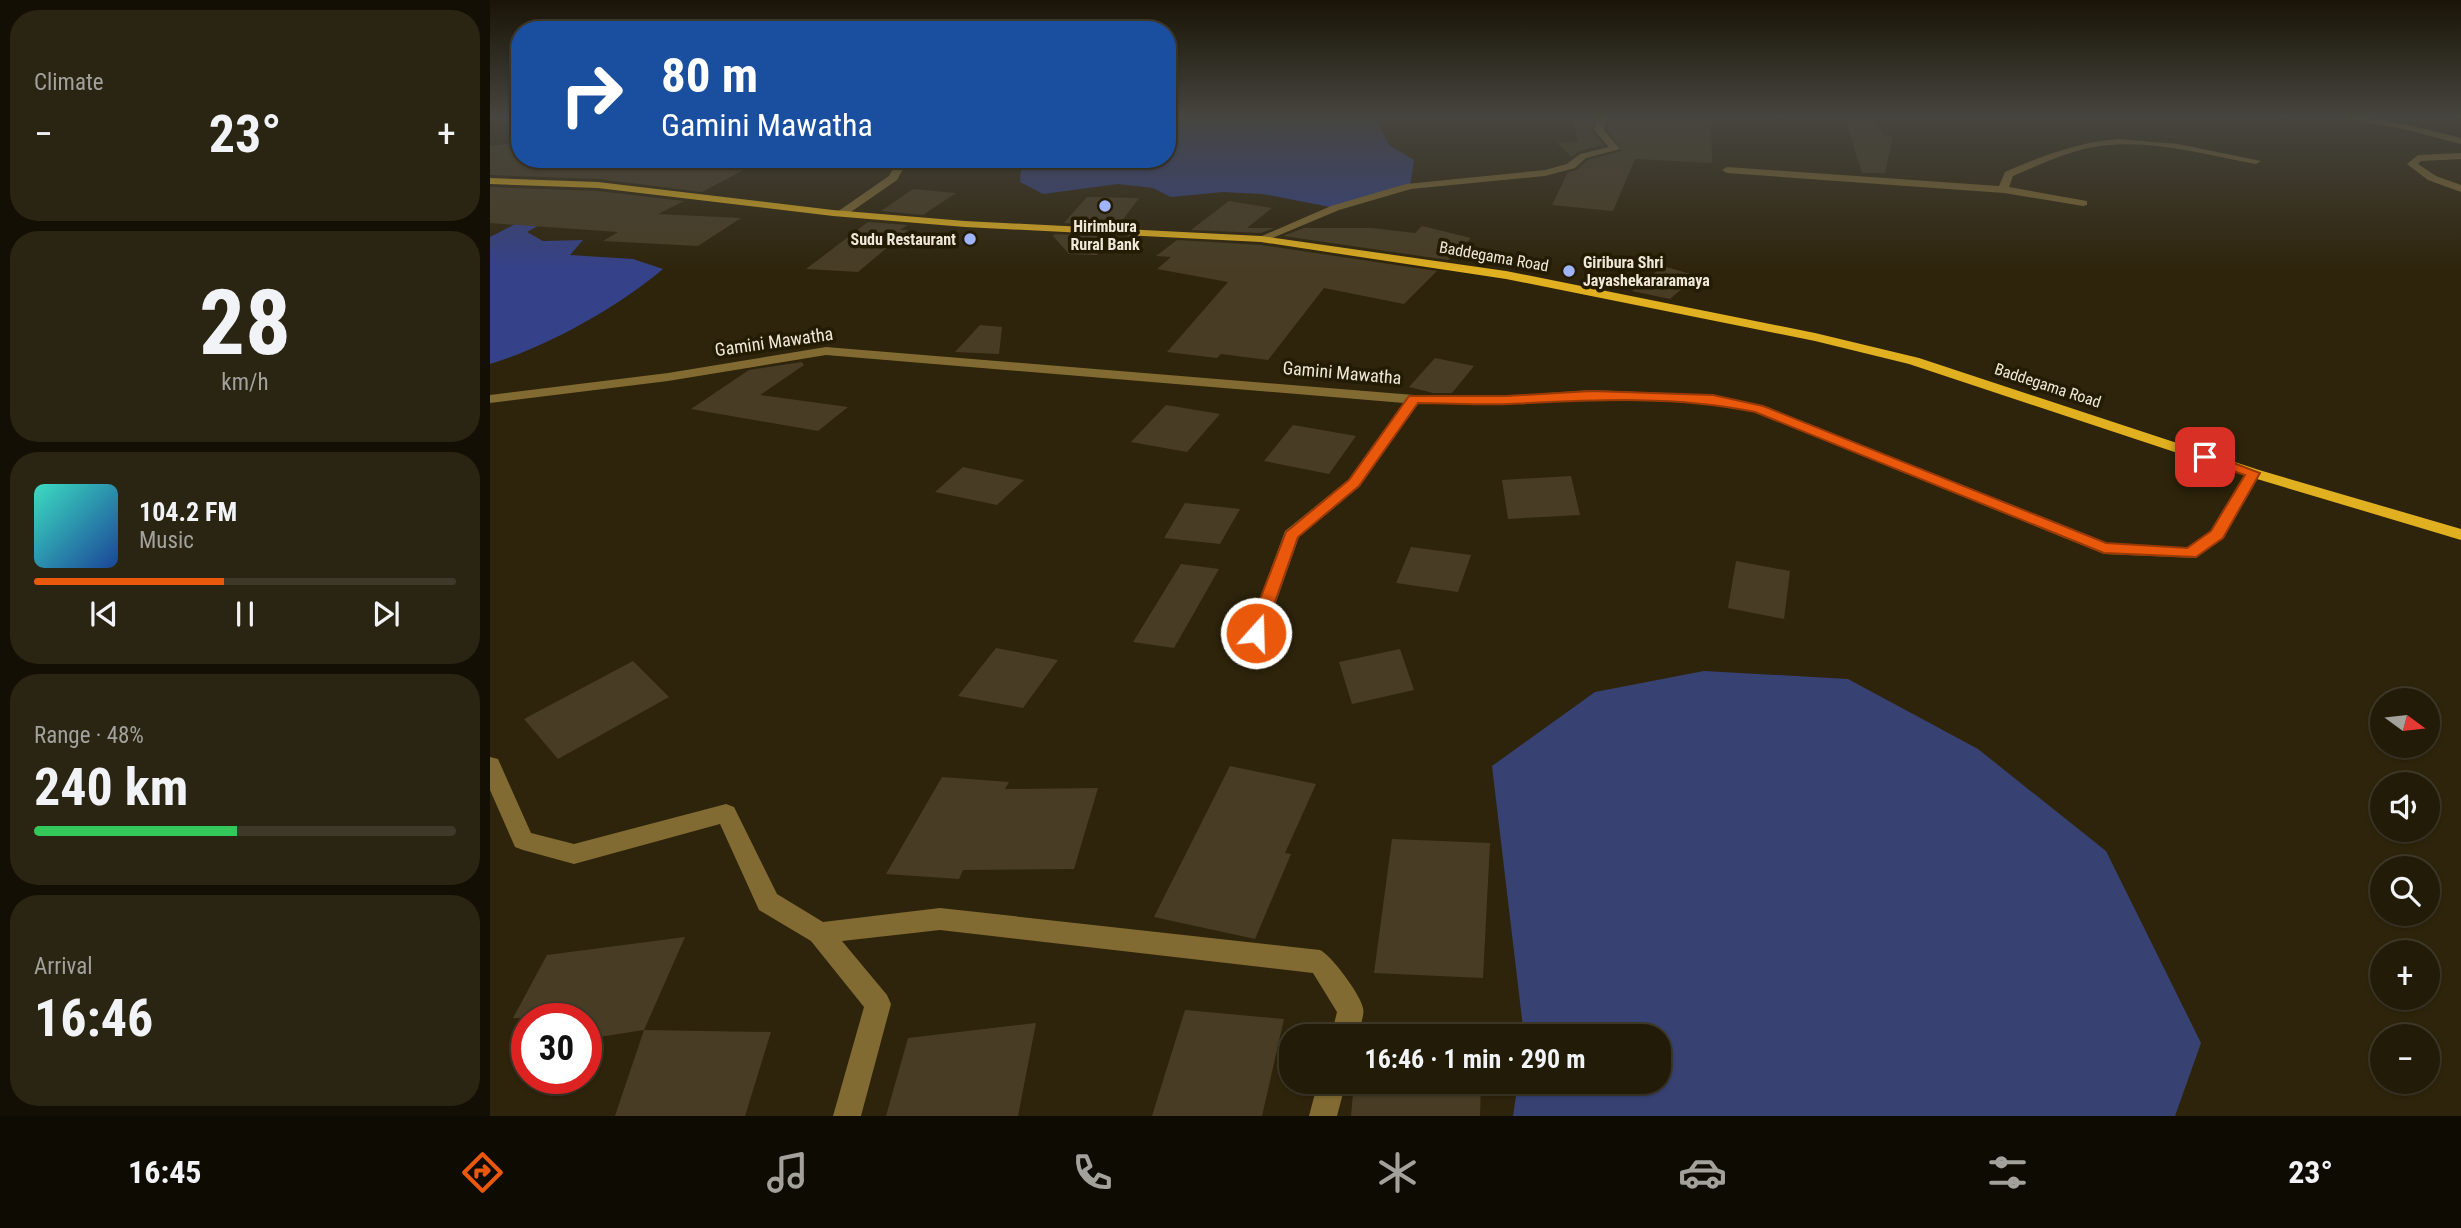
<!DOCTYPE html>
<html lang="en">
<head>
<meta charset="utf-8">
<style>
	body { margin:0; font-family:"Roboto Condensed",sans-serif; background:#2a2412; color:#f1f3f6; height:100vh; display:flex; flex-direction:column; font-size:26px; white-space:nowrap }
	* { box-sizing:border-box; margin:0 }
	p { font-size:23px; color:#a2a19c }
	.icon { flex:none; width:38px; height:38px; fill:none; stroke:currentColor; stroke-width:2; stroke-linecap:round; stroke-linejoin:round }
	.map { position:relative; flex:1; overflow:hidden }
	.drawer { display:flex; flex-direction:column; gap:10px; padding:10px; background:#130f04; width:490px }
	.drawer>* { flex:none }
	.guide { position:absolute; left:21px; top:21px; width:665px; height:147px; border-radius:28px; box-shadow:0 2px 5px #0004,0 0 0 2px #3f3929; background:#1a4fa0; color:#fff; overflow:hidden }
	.needle { width:46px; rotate:105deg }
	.fabs { position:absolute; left:1880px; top:688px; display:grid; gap:14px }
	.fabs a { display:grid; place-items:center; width:70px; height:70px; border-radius:50%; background:#221b08; box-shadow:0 2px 5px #0004,0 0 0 2px #3f3929; font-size:35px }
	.speed { position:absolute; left:21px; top:1003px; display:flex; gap:14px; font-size:35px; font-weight:700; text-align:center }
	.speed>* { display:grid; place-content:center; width:91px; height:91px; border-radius:50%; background:#221b08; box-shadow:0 2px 5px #0004,0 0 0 2px #3f3929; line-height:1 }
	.speed .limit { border:10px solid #d22; background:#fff; color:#111 }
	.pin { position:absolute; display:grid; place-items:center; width:60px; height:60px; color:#fff; margin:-30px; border-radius:14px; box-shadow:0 4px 10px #0006 }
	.me { position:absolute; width:77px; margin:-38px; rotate:20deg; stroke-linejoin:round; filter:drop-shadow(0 0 5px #0008) }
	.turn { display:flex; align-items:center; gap:24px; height:147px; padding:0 35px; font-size:32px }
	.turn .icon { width:91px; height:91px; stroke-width:2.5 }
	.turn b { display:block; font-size:49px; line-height:60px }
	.big { font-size:52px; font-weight:700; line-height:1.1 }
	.drawer .widget { flex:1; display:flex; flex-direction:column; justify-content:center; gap:10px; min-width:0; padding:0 24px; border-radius:28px; background:#2a2412 }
	.drawer .dial { align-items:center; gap:0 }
	.dial b { font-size:91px; line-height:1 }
	.song { display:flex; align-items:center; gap:21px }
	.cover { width:84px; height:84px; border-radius:10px; background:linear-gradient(135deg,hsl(170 70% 55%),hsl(220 70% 35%)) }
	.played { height:7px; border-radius:4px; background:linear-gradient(90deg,#ea580c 45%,#3f3929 45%) }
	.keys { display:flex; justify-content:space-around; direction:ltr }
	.heat { display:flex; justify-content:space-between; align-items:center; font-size:38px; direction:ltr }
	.charge { height:10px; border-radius:5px; background:linear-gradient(90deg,#34c759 48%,#3f3929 0) }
	.trip { position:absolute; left:789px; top:1024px; width:392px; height:70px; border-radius:28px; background:#221b08; box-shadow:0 2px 5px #0004,0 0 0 2px #3f3929; font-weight:700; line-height:70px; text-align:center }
	.menu { display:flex; height:112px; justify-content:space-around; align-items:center; background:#0e0b03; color:#a2a19c }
	.menu .icon { width:49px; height:49px }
	.menu .selected { color:#ea580c }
	.menu b { font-size:32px; color:#f1f3f6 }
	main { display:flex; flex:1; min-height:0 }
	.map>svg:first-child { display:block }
	.green { fill:#374273 }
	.forest { fill:#35428a }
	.building { fill:#483d24 }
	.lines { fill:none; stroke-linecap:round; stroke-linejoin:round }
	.minor { fill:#826b32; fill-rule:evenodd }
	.major { fill:#e1b020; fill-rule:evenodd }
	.route { fill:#ea580c; stroke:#983908; stroke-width:2 }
	.poi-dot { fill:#a0b3fd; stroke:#241b03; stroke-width:2.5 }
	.labels { text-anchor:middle; stroke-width:7; stroke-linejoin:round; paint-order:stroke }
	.far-poi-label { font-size:16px; font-weight:bold; fill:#efe8d9; stroke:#241b03 }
	.far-street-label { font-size:16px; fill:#efe8d9; stroke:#241b03 }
	.street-label { font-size:18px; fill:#efe8d9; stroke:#241b03 }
</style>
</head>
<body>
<main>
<section class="drawer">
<div class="widget"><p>Climate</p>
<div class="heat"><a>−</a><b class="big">23°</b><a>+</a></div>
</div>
<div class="widget dial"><b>28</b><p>km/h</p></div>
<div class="widget">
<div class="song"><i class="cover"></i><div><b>104.2 FM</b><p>Music</p></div></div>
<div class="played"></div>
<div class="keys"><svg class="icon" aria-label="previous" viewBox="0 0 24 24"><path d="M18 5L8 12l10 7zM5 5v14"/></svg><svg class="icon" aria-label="pause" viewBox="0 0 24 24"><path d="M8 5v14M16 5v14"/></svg><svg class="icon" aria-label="next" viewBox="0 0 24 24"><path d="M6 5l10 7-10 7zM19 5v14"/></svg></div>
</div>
<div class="widget"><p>Range · 48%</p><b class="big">240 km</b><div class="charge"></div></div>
<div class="widget"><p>Arrival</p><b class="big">16:46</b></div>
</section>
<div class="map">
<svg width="1971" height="1116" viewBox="0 0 1971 1116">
	<rect width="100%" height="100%" fill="#2e240b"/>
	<path class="green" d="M 1214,671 L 1358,679 L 1488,749 L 1616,851 L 1711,1043 L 1685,1116 L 1023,1116 L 1028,1082 L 1169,1082 L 1169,1036 L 1034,1036 L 1002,766 L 1105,692 Z"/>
	<g class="forest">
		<path d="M 677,116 L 896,116 L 888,122 L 899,145 L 924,160 L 920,186 L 845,208 L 773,194 L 733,192 L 681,197 L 663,188 L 628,184 L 553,194 L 530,182 L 531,167 L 542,159 L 677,159 Z"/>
		<path d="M 29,222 L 55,222 L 37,232 L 53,241 L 93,240 L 80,255 L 143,259 L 173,269 C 128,307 57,347 0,364 L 0,237 Z"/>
	</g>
	<g class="building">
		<path d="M 1082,116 L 1105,116 L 1102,132 L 1114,145 L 1089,151 L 1082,157 L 1067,143 L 1088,141 Z"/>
		<path d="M 1120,116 L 1221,116 L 1222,163 L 1145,159 L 1123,211 L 1062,205 L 1078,172 L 1087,170 L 1097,160 L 1132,151 L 1117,129 Z"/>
		<path d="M 1354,116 L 1385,116 L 1392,135 L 1403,136 L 1395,173 L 1372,173 Z"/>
		<path d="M 30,142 L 30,163 L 131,163 L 140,159 L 275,159 L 212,192 L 108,179 L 0,175 L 0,146 Z"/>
		<path d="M 0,187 L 108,191 L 194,201 L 168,214 L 251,218 L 208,246 L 113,241 L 128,232 L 0,223 Z"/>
		<path d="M 423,189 L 466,193 L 433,215 L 391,211 Z"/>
		<path d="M 597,197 L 649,198 L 628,226 L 574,223 Z"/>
		<path d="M 739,201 L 782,208 L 757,228 L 784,228 L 771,233 L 701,230 Z"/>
		<path d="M 378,222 L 418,225 L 410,230 L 418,230 L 368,272 L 316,269 Z"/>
		<path d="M 932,226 L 981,238 L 958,260 L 793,236 L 814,228 L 882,228 L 925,233 Z"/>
		<path d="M 565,234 L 620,237 L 607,255 L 579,254 L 563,236 Z"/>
		<path d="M 687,240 L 771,245 L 947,271 L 914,304 L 834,288 L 778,360 L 731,354 L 727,358 L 677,352 L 738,282 L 667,269 L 681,257 L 666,256 Z"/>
		<path d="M 1173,266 L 1207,276 L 1180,299 L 1142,291 Z"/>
		<path d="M 490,325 L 512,327 L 509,354 L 465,352 Z"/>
		<path d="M 945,358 L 984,366 L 962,393 L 943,393 L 919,387 Z"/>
		<path d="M 312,362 L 314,365 L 270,395 L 358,407 L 328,431 L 201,409 L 259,370 Z"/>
		<path d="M 676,405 L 730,414 L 697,452 L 641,442 Z"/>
		<path d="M 803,425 L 866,436 L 839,474 L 774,461 Z"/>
		<path d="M 473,467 L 534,480 L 507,505 L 445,492 Z"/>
		<path d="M 1081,476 L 1090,515 L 1018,519 L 1012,480 Z"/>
		<path d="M 695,503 L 750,509 L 730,544 L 674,538 Z"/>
		<path d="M 921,547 L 981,555 L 968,592 L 906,583 Z"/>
		<path d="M 1246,561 L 1300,571 L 1294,619 L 1238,608 Z"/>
		<path d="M 691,564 L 729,569 L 684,648 L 643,642 Z"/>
		<path d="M 506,648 L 568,660 L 533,708 L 468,696 Z"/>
		<path d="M 910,649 L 924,690 L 862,704 L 849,662 Z"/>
		<path d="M 143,661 L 179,697 L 68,759 L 34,719 Z"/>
		<path d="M 740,766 L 826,784 L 795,853 L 801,854 L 765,939 L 664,917 Z"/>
		<path d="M 452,777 L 519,782 L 515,789 L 608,788 L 584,869 L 473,870 L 469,879 L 396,874 Z"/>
		<path d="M 902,839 L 1000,843 L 993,978 L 884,973 Z"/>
		<path d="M 195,937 L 154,1030 L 96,1039 L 96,1018 L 23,1018 L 57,955 Z"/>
		<path d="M 695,1010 L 794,1019 L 772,1116 L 662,1116 Z"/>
		<path d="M 546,1023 L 528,1116 L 396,1116 L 418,1038 Z"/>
		<path d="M 154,1030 L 281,1032 L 255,1116 L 125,1116 Z"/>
		<path d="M 864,1082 L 991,1082 L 990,1116 L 861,1116 Z"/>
	</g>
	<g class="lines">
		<g class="minor">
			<path d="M 1108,116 L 1118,116 L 1114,130 L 1130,149 L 1096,158 L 1085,168 L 1055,176 L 921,189 L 849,210 L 775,241 L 765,239 L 841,206 L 916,184 L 1055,170 L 1077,164 L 1090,154 L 1119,147 L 1104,130 Z"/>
			<path d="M 1843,116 C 1887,116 1929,127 1971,138 L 1971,144 L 1917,130 Z"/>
			<path d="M 1628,139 L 1688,144 L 1771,161 L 1766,164 C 1716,155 1662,139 1610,146 C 1580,150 1551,164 1523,176 L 1519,187 L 1597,201 L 1597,205 L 1593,206 L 1514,193 L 1237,173 L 1232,170 L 1237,167 L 1509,186 L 1515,172 C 1552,156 1588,142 1628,139 Z"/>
			<path d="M 1971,153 L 1971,159 L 1931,161 L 1928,164 L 1946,176 L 1971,185 L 1971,192 L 1938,180 L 1917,164 L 1928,155 Z"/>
			<path d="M 415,159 L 428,159 L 413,169 L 407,180 L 355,216 L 347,216 L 347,212 L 399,176 L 405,165 Z"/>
			<path d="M 336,347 L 924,395 L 1016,396 L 1101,390 L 1223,395 L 1274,406 L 1617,543 L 1696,548 L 1721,531 L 1757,470 L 1769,470 L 1771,473 L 1733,538 L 1706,558 L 1614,554 L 1265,412 L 1223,403 L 1101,398 L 1016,404 L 928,403 L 870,486 L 809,537 L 775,633 L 773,638 L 759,638 L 757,633 L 795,531 L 858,480 L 914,403 L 336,355 L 178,381 L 0,403 L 0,395 L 178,373 Z"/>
			<path d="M 0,757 L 8,759 L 41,833 L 84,844 L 236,804 L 244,807 L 287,894 L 333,922 L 450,908 L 830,950 C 841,955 871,995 873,1008 C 875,1016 869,1028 867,1036 L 841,1036 L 847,1012 L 823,973 L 450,930 L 352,941 L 397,995 L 401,1004 L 371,1116 L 343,1116 L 374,1007 L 321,941 L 269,910 L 230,824 L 84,864 L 33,850 L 25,847 L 0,790 Z"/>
			<path d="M 828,1082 L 856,1082 L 847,1116 L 819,1116 Z"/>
		</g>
		<path class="major" d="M 0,178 L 108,182 L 343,210 L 475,221 L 771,236 L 1016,271 L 1325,333 L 1429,358 L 1769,470 L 1971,529 L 1971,540 L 1757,476 L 1419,364 L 1325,341 L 1016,279 L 771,242 L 475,227 L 343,216 L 108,188 L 0,184 Z"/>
	</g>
	<linearGradient id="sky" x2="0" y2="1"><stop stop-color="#191406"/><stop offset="0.43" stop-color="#46453f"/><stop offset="1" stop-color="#46453f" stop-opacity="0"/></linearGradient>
	<rect width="1971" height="272" fill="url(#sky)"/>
	<path class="route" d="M 1101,391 L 1223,395 L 1273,406 L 1616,543 L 1697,548 L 1721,531 L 1755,475 L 1710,460 L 1710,454 L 1720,454 L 1770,473 L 1733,538 L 1706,557 L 1614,553 L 1265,412 C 1183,395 1101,400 1019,404 C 989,405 958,403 928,403 L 869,486 L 808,537 L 774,633 L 772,638 L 760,638 L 757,633 L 796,532 L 859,480 L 919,396 L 1016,396 Z"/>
	<g class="poi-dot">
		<circle cx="615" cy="206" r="7"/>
		<circle cx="480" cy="239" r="7"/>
		<circle cx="1079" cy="271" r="7"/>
	</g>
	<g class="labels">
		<g class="far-poi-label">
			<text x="615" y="232">Hirimbura<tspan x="615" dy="18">Rural Bank</tspan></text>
			<text x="466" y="245" text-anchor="end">Sudu Restaurant</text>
			<text x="1093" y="268" text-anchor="start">Giribura Shri<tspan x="1093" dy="18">Jayashekararamaya</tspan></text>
		</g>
		<g class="far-street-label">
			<text transform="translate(1004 256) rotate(10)" y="6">Baddegama Road</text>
			<text transform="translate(1558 385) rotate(18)" y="6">Baddegama Road</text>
		</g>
		<g class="street-label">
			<text transform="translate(284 342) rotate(-8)" y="6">Gamini Mawatha</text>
			<text transform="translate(852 373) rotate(5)" y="6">Gamini Mawatha</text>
		</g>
	</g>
</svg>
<div class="fabs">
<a><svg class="needle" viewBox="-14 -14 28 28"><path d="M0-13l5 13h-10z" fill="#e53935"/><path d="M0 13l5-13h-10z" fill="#a2a19c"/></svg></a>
<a><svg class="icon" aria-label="sound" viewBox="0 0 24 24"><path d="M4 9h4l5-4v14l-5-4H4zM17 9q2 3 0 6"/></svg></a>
<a><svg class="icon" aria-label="search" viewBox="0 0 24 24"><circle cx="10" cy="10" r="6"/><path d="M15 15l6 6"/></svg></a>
<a>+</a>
<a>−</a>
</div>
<div class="speed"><div class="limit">30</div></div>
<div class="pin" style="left:1715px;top:457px;background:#d93025"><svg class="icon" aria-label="arrive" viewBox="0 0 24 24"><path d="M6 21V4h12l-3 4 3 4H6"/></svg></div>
<svg class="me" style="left:766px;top:633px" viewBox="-20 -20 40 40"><circle r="17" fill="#ea580c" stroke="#fff" stroke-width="3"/><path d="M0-11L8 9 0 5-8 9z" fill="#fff"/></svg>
<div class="trip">16:46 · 1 min · 290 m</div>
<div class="guide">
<div class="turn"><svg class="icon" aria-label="right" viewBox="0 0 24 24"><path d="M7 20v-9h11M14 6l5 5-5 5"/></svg><div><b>80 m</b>Gamini Mawatha</div></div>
</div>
</div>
</main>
<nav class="menu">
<b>16:45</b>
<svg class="icon selected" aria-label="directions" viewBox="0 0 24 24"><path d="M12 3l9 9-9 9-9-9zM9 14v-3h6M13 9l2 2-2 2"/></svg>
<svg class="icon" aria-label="music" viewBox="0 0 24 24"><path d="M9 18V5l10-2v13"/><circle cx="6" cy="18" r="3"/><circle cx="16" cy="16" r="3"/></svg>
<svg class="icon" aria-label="phone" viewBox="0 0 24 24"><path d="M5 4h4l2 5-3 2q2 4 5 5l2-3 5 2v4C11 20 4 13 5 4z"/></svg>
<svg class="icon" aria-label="climate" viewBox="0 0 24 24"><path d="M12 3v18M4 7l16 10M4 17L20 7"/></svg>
<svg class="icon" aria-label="car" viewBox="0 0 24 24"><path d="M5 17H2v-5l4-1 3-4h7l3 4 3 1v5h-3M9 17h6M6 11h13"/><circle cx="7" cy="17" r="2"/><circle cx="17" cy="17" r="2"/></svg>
<svg class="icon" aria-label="filters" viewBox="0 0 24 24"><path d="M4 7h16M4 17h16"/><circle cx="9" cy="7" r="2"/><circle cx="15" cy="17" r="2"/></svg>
<b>23°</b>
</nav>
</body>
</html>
